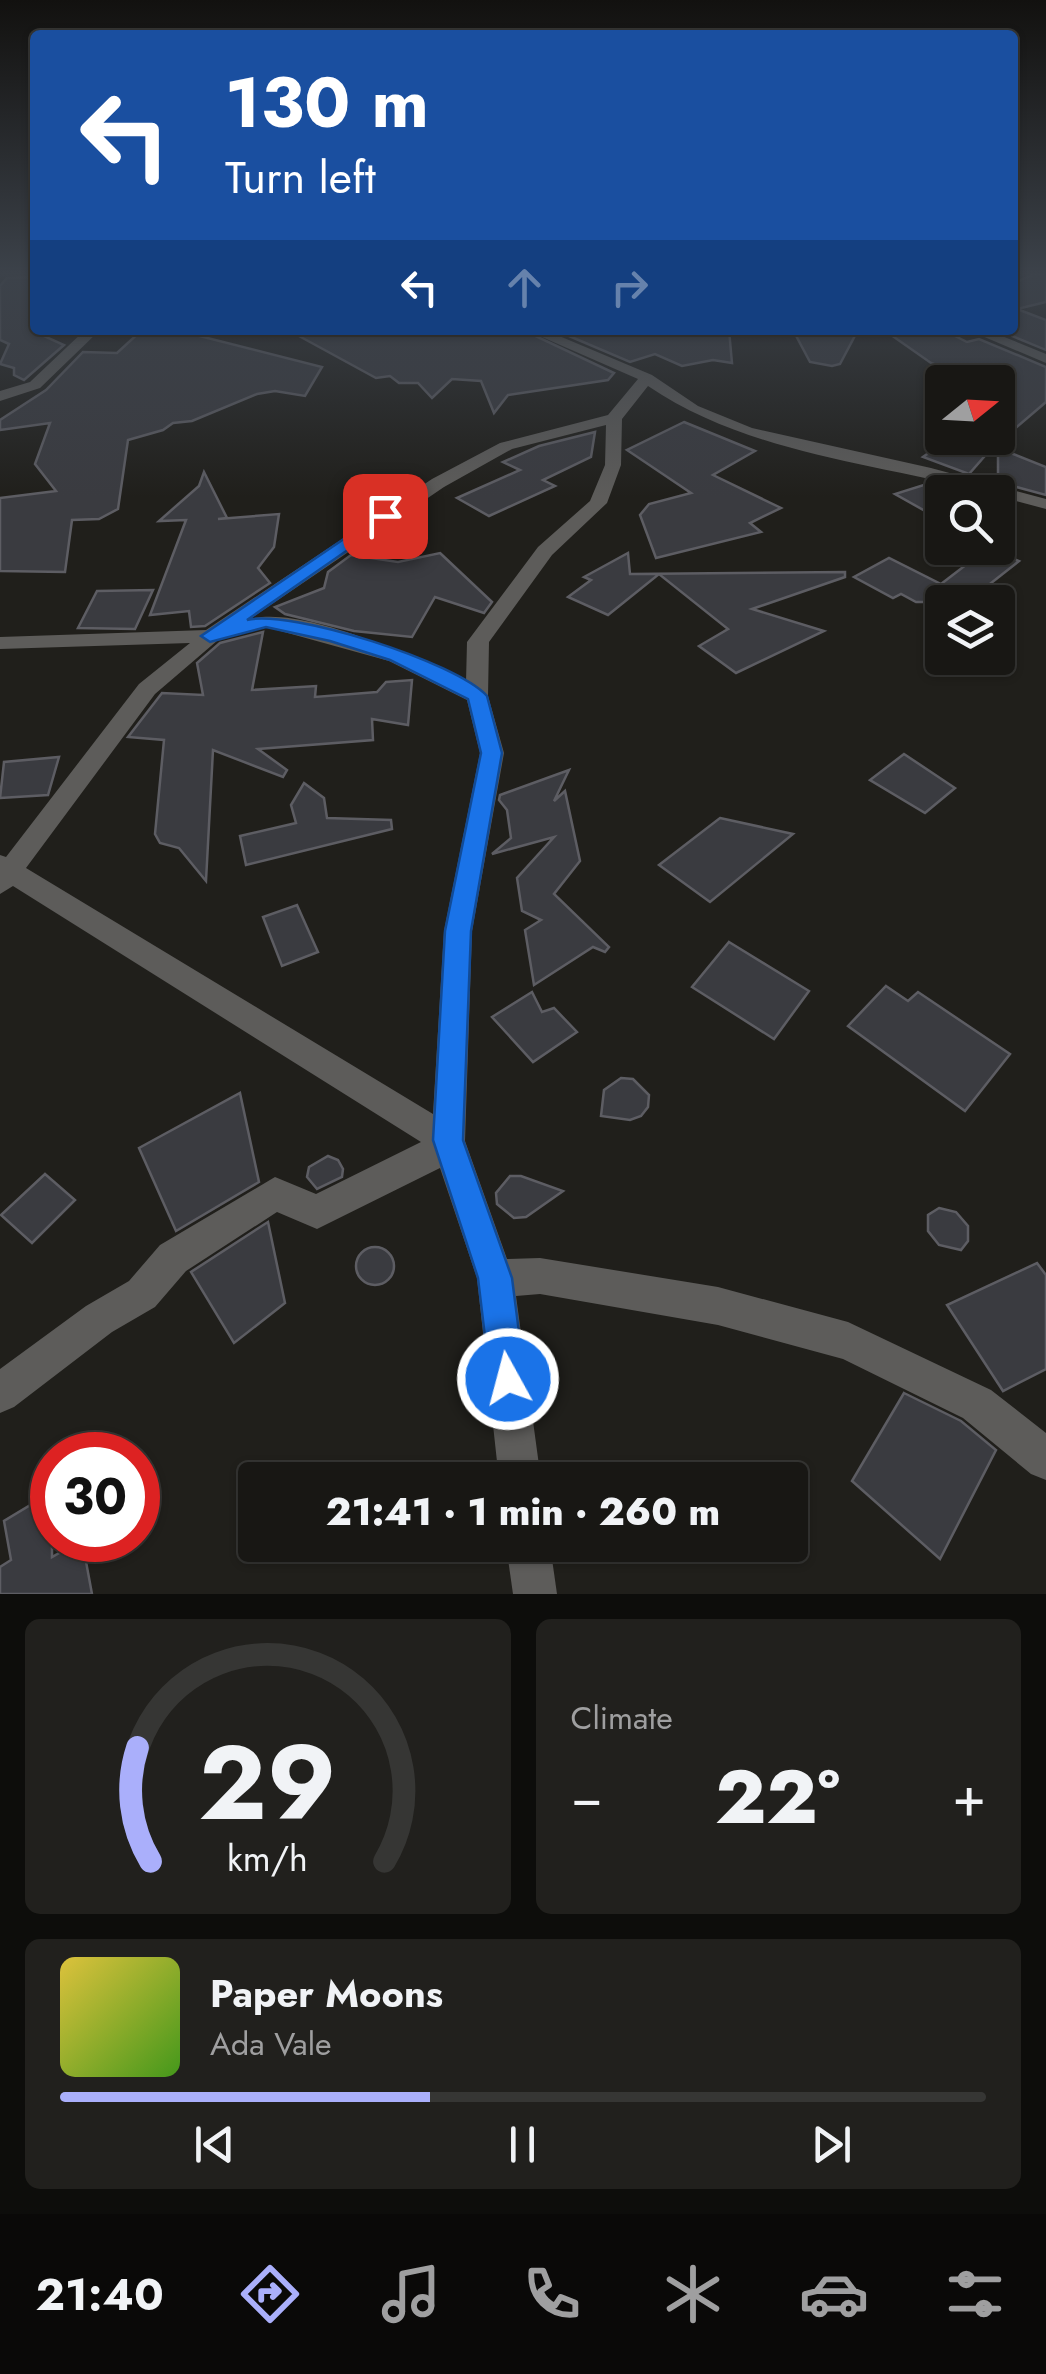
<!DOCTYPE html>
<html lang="en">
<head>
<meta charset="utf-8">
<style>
	body { margin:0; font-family:Jost,sans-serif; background:#21201d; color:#f1f3f6; height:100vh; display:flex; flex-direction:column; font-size:38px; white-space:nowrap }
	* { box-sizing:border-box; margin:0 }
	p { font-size:32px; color:#9f9fa0 }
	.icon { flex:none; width:55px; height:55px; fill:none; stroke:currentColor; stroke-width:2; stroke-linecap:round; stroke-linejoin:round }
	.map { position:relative; height:1594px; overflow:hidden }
	.details { display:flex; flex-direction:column; gap:25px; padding:25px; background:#0d0d0b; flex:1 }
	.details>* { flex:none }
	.hud { position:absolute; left:30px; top:30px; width:988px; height:305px; border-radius:10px; box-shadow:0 2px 8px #0004,0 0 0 2px #363634; background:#1a4fa0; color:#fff; overflow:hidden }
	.needle { width:65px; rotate:72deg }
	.fabs { position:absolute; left:925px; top:365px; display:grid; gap:20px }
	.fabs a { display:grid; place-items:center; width:90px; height:90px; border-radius:10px; background:#181714; box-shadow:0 2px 8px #0004,0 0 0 2px #363634; font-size:50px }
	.speed { position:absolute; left:30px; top:1432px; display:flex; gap:20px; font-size:50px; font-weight:700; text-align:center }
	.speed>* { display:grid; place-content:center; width:130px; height:130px; border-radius:50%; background:#181714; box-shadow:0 2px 8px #0004,0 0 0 2px #363634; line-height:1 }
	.speed .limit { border:15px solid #d22; background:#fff; color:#111 }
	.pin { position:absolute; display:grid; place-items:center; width:85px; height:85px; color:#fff; margin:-42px; border-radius:20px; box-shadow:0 5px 15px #0006 }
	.me { position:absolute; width:110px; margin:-55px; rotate:353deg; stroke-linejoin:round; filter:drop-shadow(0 0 8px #0008) }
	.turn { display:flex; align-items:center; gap:35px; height:210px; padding:0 30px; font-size:45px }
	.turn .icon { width:130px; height:130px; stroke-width:2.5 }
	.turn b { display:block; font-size:70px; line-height:85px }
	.lanes { display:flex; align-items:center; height:95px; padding:0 30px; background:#0003; justify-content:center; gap:50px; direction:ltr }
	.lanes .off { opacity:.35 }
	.big { font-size:75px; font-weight:800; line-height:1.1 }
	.details .card { flex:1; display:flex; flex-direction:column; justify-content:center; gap:15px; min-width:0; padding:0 35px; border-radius:15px; background:#21201d }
	.details .dial { align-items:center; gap:0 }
	.dial svg { height:260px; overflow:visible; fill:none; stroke:#363634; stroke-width:7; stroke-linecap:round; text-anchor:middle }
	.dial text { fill:#f1f3f6; stroke:none }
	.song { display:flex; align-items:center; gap:30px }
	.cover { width:120px; height:120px; border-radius:15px; background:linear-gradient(135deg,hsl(50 70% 55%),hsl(100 70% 35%)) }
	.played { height:10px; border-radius:5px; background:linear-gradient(90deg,#aaaffb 40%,#363634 40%) }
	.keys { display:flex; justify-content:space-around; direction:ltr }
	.heat { display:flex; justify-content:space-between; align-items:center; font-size:55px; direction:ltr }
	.details .tiles { flex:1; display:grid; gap:25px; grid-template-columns:1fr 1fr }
	.card:last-child { grid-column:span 2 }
	.trip { position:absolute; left:238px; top:1462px; width:570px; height:100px; border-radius:10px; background:#181714; box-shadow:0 2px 8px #0004,0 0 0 2px #363634; font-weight:800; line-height:100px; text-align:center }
	.menu { display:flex; height:160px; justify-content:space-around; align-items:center; background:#0a0908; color:#9f9fa0 }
	.menu .icon { width:70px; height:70px }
	.menu .current { color:#aaaffb }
	.menu b { font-size:45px; color:#f1f3f6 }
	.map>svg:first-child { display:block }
	.building { fill:#3a3b40; stroke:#5d5d63; stroke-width:2.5 }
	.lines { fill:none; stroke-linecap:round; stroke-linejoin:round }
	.minor { fill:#5d5c5a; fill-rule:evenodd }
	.route { fill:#1a73e8; stroke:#114b97; stroke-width:2.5 }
</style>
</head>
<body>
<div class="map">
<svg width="1046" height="1594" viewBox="0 0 1046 1594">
	<rect width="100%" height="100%" fill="#201f1b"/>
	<g class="building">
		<path d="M 1034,274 L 1046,274 L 1046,302 L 1017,309 L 1046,320 L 1046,350 L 1012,336 L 1012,284 Z"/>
		<path d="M 35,277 L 35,332 L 64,345 L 24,380 L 14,375 L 14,368 L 0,364 L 9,344 L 0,340 L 0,286 L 7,278 Z"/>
		<path d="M 142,330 L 180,331 L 322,367 L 305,396 L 275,391 L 257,394 L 192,421 L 173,423 L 163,430 L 128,440 L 118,509 L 99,519 L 72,520 L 65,572 L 0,571 L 0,498 L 56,491 L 35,464 L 50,423 L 0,430 L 0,420 L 46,390 L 83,352 L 117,353 Z"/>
		<path d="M 288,330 L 523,330 L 614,373 L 608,380 L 508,395 L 494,413 L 481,381 L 452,379 L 432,398 L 418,383 L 399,383 L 390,376 L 376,378 Z"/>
		<path d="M 555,330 L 729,330 L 732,363 L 713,360 L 682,366 L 655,354 L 630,362 Z"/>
		<path d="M 793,330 L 858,330 L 840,364 L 832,366 L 810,362 Z"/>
		<path d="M 884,330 L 943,330 L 967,342 L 979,339 L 1046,367 L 1046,402 L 991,449 L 969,474 L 923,457 L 950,438 L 998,438 L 998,382 L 982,382 L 931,363 Z"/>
		<path d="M 684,422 L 755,451 L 713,475 L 781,508 L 750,523 L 761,532 L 656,558 L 640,515 L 649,504 L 691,493 L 627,450 Z"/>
		<path d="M 595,432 L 591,457 L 543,480 L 555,486 L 489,516 L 457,498 L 520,470 L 503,462 L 539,446 Z"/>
		<path d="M 998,448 L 1046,467 L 1046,495 L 998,482 Z"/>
		<path d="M 204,472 L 227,518 L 218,519 L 279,514 L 274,547 L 258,568 L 270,583 L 205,626 L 191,627 L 189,611 L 150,615 L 186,520 L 159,521 L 199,486 Z"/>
		<path d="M 930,483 L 956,489 L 942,492 L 942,505 L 934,516 L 895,494 Z"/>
		<path d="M 988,548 L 1019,561 L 967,602 L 916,602 L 901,594 L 893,598 L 854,577 L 889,558 L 941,584 Z"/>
		<path d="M 440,553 L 492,602 L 484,613 L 435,597 L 412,637 L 354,631 L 285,614 L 275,607 L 324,588 L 328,572 L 351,555 L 398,562 Z"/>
		<path d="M 628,553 L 630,574 L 845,572 L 845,577 L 752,609 L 824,631 L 736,673 L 699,646 L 728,629 L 659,574 L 608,615 L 568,597 L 591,580 L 584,577 Z"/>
		<path d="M 153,590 L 135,629 L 78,628 L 97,591 Z"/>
		<path d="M 263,632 L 252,690 L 316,686 L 315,697 L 377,692 L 386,682 L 412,680 L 408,725 L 372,719 L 373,740 L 258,749 L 287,770 L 283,777 L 213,750 L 206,881 L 179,848 L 160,843 L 155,834 L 164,740 L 128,737 L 162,693 L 203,695 L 197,663 L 220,643 Z"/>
		<path d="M 904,754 L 955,788 L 925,813 L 870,780 Z"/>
		<path d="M 59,757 L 48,795 L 0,798 L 4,762 Z"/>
		<path d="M 569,770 L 554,801 L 565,791 L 580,861 L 554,894 L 609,947 L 605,952 L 593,947 L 534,985 L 525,930 L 541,920 L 522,911 L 517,878 L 554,837 L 492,854 L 511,838 L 507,810 L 499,800 L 500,795 Z"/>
		<path d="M 304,783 L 324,798 L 327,818 L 391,820 L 392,829 L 246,865 L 240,836 L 296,823 L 291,805 Z"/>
		<path d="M 720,818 L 793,834 L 710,902 L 659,865 Z"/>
		<path d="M 297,905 L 318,952 L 282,966 L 263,917 Z"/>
		<path d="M 729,942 L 809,991 L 774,1039 L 692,987 Z"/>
		<path d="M 886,986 L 908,1001 L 918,992 L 1010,1054 L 965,1111 L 848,1026 Z"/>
		<path d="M 532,992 L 542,1012 L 554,1008 L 577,1032 L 533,1062 L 492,1017 Z"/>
		<path d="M 621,1078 L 633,1079 L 649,1095 L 648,1107 L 641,1116 L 630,1120 L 601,1116 L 604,1090 Z"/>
		<path d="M 240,1093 L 259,1182 L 176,1231 L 139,1148 Z"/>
		<path d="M 328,1156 L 338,1160 L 343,1169 L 342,1177 L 317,1189 L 307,1177 L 309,1167 Z"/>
		<path d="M 45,1174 L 75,1200 L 32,1243 L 1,1215 Z"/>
		<path d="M 510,1176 L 521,1176 L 563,1191 L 526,1217 L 514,1218 L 497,1204 L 496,1193 Z"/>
		<path d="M 939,1208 L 956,1212 L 968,1226 L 968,1241 L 961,1250 L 939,1245 L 928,1231 L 928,1215 Z"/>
		<path d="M 268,1222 L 285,1303 L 234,1343 L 191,1272 Z"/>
		<circle cx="375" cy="1266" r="19"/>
		<path d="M 1037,1263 L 1046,1275 L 1046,1369 L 1003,1391 L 947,1305 Z"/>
		<path d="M 904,1393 L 961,1421 L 996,1450 L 940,1559 L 852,1481 Z"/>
		<path d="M 52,1492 L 52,1557 L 82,1540 L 92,1594 L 0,1594 L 0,1567 L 11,1560 L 4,1521 Z"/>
	</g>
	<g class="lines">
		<g class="minor">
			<path d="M 85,330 L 100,330 L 40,388 L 0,401 L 0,391 L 30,382 Z"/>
			<path d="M 526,330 L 545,330 L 652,375 L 698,406 L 752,428 L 931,468 L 1046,499 L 1046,509 L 998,496 L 998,492 L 984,492 C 870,462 747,453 648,386 L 622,419 L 621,465 L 607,503 L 552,555 L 489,642 L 488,696 L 504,753 L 472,931 L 465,1141 L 507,1259 L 540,1258 L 718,1287 L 848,1322 L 991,1390 L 1046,1433 L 1046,1480 L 1031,1474 L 963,1418 L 843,1359 L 718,1325 L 540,1294 L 516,1296 L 541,1480 L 499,1480 L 477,1278 L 440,1168 L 317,1229 L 277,1212 L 186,1271 L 155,1307 L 112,1332 L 14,1407 L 0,1413 L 0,1369 L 86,1306 L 129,1281 L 160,1245 L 275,1177 L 316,1194 L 421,1142 L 13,886 L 0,894 L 0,855 L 6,857 L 139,684 L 190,643 L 0,649 L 0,637 L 206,630 L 432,479 L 500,443 L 608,415 L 638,379 ZM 606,425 L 605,465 L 590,501 L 538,547 L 467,642 L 466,682 C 417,658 302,605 250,619 L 444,487 L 512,449 ZM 266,627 L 389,661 L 467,700 L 480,753 L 444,931 L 433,1114 L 26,868 L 155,694 L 218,640 Z"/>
			<path d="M 968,330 L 987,330 L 1046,354 L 1046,363 Z"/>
			<path d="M 506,1545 L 550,1545 L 557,1594 L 513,1594 Z"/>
		</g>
	</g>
	<linearGradient id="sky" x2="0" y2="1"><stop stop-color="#12110f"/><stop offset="0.55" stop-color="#3c424a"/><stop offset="1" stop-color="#3c424a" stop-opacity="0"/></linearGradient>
	<rect width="1046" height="497" fill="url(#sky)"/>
	<path class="route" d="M 385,511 L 393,516 L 391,520 L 247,620 C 291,609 456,662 487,696 L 502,753 L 471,931 L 463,1140 L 512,1278 L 525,1379 L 520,1392 L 508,1397 L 495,1392 L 490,1379 L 478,1278 L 433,1140 L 445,931 L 481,753 L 468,699 L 390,660 L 330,641 L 266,627 L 210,642 L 201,636 Z"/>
</svg>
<div class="fabs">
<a><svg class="needle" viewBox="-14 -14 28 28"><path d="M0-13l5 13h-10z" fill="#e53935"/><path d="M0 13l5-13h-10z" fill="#9f9fa0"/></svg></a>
<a><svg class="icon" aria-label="search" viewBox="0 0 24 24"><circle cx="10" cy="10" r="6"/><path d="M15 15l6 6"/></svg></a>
<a><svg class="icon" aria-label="layers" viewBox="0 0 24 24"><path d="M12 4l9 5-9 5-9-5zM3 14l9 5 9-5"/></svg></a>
</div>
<div class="speed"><div class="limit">30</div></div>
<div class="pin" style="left:385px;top:516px;background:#d93025"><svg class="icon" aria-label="arrive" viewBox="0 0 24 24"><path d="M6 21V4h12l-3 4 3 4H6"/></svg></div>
<svg class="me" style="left:508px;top:1379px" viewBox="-20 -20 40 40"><circle r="17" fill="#1a73e8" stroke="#fff" stroke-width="3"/><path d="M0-11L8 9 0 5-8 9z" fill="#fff"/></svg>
<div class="trip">21:41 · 1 min · 260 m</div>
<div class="hud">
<div class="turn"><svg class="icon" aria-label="left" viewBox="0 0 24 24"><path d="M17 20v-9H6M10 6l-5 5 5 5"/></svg><div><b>130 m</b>Turn left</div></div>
<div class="lanes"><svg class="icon" aria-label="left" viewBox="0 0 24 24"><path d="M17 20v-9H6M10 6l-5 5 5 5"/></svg><svg class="icon off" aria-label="ahead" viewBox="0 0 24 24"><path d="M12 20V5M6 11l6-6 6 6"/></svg><svg class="icon off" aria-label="right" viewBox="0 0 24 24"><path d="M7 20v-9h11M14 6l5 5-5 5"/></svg></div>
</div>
</div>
<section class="details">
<div class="tiles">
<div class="card dial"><svg viewBox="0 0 100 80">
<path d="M14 69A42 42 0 1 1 86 69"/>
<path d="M14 69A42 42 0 0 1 10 34" stroke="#aaaffb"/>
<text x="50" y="56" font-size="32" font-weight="700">29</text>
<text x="50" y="72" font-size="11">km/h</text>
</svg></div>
<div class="card"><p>Climate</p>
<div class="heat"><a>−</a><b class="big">22°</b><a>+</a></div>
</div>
<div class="card">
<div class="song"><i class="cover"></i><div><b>Paper Moons</b><p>Ada Vale</p></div></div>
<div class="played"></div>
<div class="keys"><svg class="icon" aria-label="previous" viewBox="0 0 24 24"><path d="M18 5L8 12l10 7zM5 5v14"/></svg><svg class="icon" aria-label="pause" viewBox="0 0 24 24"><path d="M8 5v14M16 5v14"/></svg><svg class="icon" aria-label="next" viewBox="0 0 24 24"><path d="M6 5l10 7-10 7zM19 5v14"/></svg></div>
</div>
</div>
</section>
<nav class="menu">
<b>21:40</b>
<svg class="icon current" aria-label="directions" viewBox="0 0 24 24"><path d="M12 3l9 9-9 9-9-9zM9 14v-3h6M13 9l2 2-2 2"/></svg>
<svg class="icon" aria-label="music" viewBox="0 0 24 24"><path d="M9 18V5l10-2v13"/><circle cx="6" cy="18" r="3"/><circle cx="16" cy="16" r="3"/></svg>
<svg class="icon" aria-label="phone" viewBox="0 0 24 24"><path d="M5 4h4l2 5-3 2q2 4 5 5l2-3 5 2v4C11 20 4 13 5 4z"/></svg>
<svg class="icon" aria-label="climate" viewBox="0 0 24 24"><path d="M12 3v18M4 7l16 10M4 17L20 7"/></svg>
<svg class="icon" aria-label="car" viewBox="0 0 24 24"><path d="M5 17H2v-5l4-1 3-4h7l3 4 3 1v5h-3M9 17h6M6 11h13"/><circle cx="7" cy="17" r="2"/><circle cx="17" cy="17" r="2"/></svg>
<svg class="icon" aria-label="filters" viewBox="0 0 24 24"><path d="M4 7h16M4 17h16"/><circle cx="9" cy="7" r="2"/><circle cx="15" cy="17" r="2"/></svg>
</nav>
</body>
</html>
